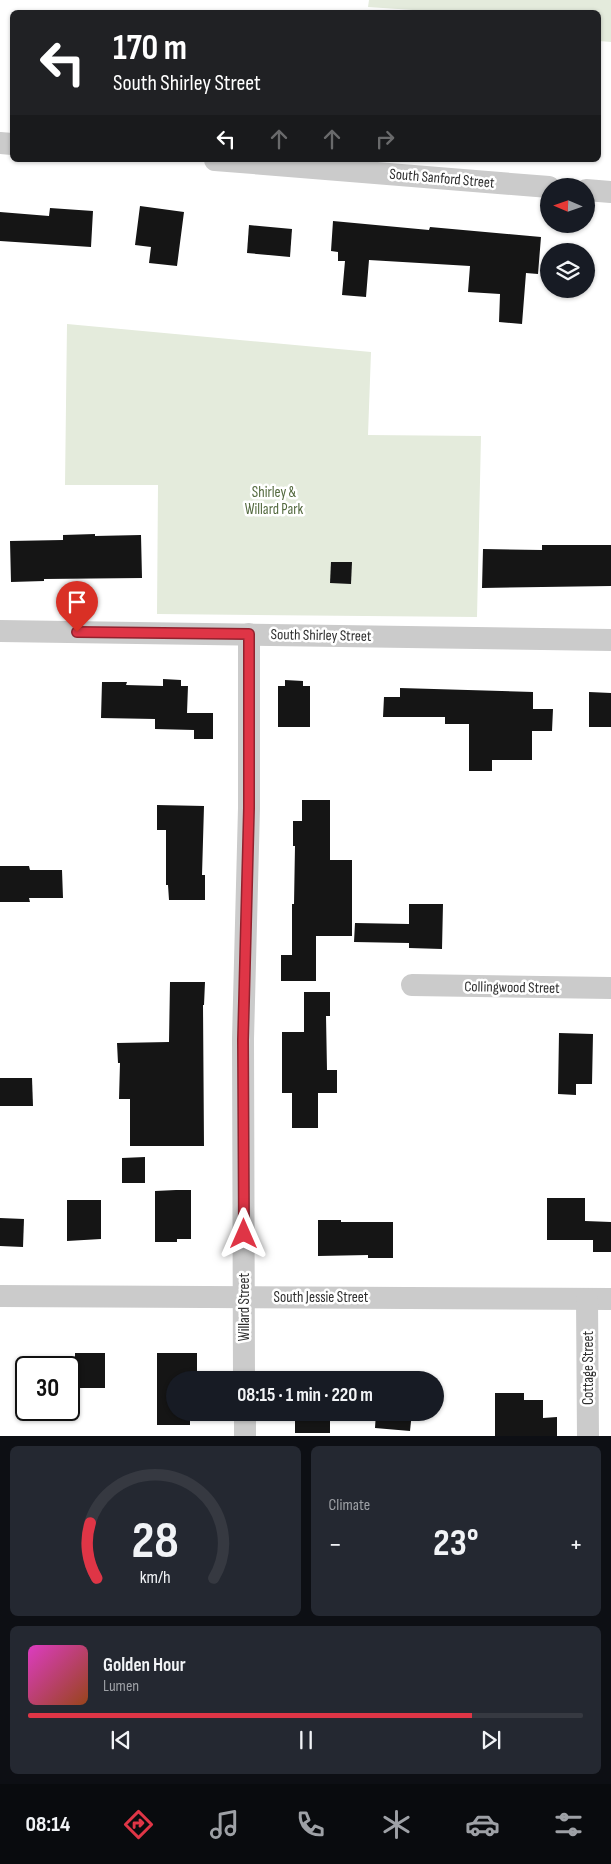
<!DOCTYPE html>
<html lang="en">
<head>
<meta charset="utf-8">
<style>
	body { margin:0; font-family:"Sofia Sans Condensed",sans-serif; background:#242831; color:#f1f3f6; height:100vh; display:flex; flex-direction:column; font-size:19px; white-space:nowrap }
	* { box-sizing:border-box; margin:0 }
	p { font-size:16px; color:#9ea1a6 }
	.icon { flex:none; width:28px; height:28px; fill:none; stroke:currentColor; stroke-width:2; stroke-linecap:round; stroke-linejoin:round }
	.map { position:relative; height:1436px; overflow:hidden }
	.sheet { display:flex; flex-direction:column; gap:10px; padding:10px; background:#0d0f14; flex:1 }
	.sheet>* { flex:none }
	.guide { position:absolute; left:10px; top:10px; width:591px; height:152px; border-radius:8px; box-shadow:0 1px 4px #0004; background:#202124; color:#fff; overflow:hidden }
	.needle { width:32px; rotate:272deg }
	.buttons { position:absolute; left:540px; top:178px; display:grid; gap:10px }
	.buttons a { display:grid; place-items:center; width:55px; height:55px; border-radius:50%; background:#171b24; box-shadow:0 1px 4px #0004; font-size:25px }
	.speed { position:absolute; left:15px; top:1356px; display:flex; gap:10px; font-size:25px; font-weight:700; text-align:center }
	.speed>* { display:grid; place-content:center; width:65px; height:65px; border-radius:50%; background:#171b24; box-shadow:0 1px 4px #0004; line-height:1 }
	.speed .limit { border:2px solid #111; border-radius:8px; background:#fff; color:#111 }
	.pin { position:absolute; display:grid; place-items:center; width:42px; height:42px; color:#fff; margin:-51px -21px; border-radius:50% 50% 50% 0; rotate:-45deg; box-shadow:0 0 5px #0007 }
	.pin .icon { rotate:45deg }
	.me { position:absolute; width:55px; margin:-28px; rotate:0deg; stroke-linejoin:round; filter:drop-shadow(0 0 4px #0008) }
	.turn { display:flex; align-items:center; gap:18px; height:105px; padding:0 20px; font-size:22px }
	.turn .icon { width:65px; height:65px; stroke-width:2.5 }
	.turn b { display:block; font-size:35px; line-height:42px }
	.lanes { display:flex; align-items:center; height:48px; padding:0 20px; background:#0003; justify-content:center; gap:25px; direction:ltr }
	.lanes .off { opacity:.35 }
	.big { font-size:38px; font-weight:700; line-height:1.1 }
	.sheet .widget { flex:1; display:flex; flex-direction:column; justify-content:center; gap:8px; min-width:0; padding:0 18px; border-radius:8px; background:#242831 }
	.sheet .dial { align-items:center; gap:0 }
	.dial svg { height:130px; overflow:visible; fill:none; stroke:#363941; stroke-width:7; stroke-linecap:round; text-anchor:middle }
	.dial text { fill:#f1f3f6; stroke:none }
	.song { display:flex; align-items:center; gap:15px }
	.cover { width:60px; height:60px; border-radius:8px; background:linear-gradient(135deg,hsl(310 70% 55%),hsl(20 70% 35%)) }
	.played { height:5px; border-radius:2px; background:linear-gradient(90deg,#df3546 80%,#363941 80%) }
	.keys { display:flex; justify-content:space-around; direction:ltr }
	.heat { display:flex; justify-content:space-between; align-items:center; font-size:28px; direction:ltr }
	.sheet .tiles { flex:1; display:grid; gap:10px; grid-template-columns:1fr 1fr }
	.widget:last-child { grid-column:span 2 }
	.trip { position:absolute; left:166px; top:1371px; width:278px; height:50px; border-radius:25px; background:#171b24; box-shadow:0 1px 4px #0004; font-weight:700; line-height:50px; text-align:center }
	.tabs { display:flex; height:80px; justify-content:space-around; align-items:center; background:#090b0e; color:#9ea1a6 }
	.tabs .icon { width:35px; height:35px }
	.tabs .current { color:#df3546 }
	.tabs b { font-size:22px; color:#f1f3f6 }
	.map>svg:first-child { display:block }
	.green { fill:#e4ebdc }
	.building { fill:#151515 }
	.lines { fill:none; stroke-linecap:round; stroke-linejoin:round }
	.minor { stroke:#cbcbcb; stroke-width:22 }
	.route-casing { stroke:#91222e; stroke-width:12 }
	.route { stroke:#df3546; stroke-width:9 }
	.labels { text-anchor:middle; stroke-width:5; stroke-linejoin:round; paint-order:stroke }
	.street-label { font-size:15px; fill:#2e2e2e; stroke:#fff }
	.park-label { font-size:15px; fill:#52683d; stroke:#fff }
</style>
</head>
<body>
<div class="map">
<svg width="611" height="1437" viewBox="0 0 611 1437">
	<rect width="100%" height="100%" fill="#fff"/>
	<g class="green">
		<path d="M 369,0 L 611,0 L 611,42 L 599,41 L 599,12 L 443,12 L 368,7 Z"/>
		<path d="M 67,324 L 371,352 L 368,435 L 481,436 L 477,617 L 157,614 L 158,485 L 65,485 Z"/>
	</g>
	<g class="building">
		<path d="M 140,206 L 184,212 L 177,266 L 149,263 L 151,247 L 135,245 Z"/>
		<path d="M 50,208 L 93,211 L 91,247 L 0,241 L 0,212 L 49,216 Z"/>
		<path d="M 333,221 L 429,230 L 430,227 L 541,237 L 538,274 L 526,273 L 522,324 L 499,322 L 500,294 L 468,292 L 470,266 L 369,260 L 366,297 L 342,295 L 345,261 L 338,261 L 338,252 L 331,251 Z"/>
		<path d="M 249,225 L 292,229 L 290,257 L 247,253 Z"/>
		<path d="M 95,534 L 95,536 L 141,535 L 142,578 L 44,579 L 44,581 L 11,582 L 10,541 L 63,540 L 63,535 Z"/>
		<path d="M 542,545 L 611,545 L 611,586 L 482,588 L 483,549 L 542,550 Z"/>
		<path d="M 331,562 L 352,562 L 351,584 L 330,583 Z"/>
		<path d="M 163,679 L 181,680 L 181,686 L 188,686 L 187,713 L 213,713 L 213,739 L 194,739 L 194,730 L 155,729 L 155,719 L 101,718 L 102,682 L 127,682 L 126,685 L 163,686 Z"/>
		<path d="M 285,680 L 303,681 L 303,686 L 310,686 L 310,727 L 278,727 L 278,686 L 285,686 Z"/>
		<path d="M 400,688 L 533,692 L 533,709 L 553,709 L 552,731 L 532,731 L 532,760 L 492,760 L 492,771 L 469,771 L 469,724 L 445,724 L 445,717 L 383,717 L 384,697 L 400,697 Z"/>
		<path d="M 589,692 L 611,693 L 611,727 L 589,727 Z"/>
		<path d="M 302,800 L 330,800 L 330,860 L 352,860 L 352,936 L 316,936 L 316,981 L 281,981 L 281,955 L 292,955 L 292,904 L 294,904 L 295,846 L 293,846 L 293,821 L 302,821 Z"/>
		<path d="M 157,805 L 204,806 L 202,875 L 205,875 L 205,900 L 169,900 L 168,885 L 166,885 L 166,830 L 157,830 Z"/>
		<path d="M 0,866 L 29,866 L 30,870 L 62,870 L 63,898 L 29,898 L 30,902 L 0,902 Z"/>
		<path d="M 409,904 L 443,904 L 442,949 L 409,948 L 409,943 L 354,942 L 355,923 L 409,924 Z"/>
		<path d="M 170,982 L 205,982 L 204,1005 L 203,1005 L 204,1146 L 130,1146 L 130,1099 L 119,1099 L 120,1063 L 118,1063 L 117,1043 L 169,1042 Z"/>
		<path d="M 304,992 L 330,992 L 330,1016 L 326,1016 L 327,1070 L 337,1070 L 337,1093 L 318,1093 L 318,1128 L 292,1128 L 292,1093 L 282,1093 L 282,1032 L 304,1032 Z"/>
		<path d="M 559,1033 L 593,1034 L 592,1084 L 576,1084 L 576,1095 L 558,1094 Z"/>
		<path d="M 0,1078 L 32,1078 L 33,1106 L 0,1106 Z"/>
		<path d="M 145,1157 L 145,1183 L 122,1183 L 122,1158 Z"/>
		<path d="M 176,1190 L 191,1190 L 191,1239 L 177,1239 L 177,1242 L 155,1242 L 155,1191 Z"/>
		<path d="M 547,1198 L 585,1198 L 585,1221 L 611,1222 L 611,1252 L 593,1252 L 593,1240 L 547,1240 Z"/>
		<path d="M 67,1200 L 101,1200 L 101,1239 L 67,1241 Z"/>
		<path d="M 0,1218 L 24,1219 L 23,1247 L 0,1246 Z"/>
		<path d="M 318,1220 L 341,1220 L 341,1222 L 393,1222 L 393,1258 L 368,1258 L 368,1255 L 318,1256 Z"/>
		<rect x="75" y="1353" width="30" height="35"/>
		<path d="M 157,1353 L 197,1353 L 197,1380 L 175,1380 L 175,1412 L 190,1412 L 190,1425 L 157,1425 Z"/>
		<path d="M 380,1374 L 415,1378 L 415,1380 L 379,1380 Z"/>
		<path d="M 495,1393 L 524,1393 L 524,1400 L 543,1400 L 543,1418 L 557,1417 L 557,1437 L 495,1437 Z"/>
		<rect x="295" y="1412" width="35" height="21"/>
		<path d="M 376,1412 L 412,1412 L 410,1431 L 375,1428 Z"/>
	</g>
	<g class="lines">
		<g class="minor">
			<path d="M 0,143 L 12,144"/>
			<path d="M 215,160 L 549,187"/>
			<path d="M 586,190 L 611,192"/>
			<path d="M 0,631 L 611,640"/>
			<path d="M 412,985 L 611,988"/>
			<path d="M 0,1296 L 611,1299"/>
			<path d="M 587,1299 L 588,1437"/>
			<path d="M 244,1380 L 243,1039 L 249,808 L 249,634"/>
			<path d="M 245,1412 L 245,1437"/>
		</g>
	</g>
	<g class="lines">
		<g class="route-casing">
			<path id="route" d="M 77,632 L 249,634 L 249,808 L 243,1040 L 244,1234"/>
		</g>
		<use href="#route" class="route"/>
	</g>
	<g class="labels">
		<g class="street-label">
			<text transform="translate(442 178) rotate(5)" y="5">South Sanford Street</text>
			<text transform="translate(321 635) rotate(1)" y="5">South Shirley Street</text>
			<text transform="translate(512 987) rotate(1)" y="5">Collingwood Street</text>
			<text x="321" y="1302">South Jessie Street</text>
			<text transform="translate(244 1307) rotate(-90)" y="5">Willard Street</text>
			<text transform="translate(588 1368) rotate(-90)" y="5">Cottage Street</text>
		</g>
		<g class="park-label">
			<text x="274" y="497">Shirley &amp;<tspan x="274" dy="17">Willard Park</tspan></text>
		</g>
	</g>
</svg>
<div class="buttons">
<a><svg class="needle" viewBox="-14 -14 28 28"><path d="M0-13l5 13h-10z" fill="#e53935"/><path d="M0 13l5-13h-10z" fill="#9ea1a6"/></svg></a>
<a><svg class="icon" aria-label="layers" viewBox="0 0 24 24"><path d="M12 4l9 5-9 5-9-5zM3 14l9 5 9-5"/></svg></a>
</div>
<div class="speed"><div class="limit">30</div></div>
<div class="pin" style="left:77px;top:632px;background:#d93025"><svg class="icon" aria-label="arrive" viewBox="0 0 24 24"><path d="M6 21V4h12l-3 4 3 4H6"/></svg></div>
<svg class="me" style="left:244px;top:1234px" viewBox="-20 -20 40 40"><path d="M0-17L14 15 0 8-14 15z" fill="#df3546" stroke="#fff" stroke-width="4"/></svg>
<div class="trip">08:15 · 1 min · 220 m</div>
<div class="guide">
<div class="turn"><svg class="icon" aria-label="left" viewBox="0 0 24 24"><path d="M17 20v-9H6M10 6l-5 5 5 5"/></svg><div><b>170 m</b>South Shirley Street</div></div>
<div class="lanes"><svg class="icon" aria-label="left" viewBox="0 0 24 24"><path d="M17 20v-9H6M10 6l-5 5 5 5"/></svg><svg class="icon off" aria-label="ahead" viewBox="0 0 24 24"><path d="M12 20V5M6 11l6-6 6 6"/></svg><svg class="icon off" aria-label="ahead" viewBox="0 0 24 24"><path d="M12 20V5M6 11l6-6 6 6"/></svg><svg class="icon off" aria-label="right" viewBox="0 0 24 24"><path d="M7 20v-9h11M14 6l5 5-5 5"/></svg></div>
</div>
</div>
<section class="sheet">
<div class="tiles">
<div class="widget dial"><svg viewBox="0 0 100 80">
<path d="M14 69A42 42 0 1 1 86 69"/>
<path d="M14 69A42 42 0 0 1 10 35" stroke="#df3546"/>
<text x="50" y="56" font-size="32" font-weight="700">28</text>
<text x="50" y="72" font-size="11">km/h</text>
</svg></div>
<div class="widget"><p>Climate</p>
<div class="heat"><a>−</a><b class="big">23°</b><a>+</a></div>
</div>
<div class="widget">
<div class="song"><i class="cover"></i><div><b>Golden Hour</b><p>Lumen</p></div></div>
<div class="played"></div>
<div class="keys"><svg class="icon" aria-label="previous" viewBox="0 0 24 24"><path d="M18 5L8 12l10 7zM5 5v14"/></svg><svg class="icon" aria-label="pause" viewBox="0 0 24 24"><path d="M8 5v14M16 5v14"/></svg><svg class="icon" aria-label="next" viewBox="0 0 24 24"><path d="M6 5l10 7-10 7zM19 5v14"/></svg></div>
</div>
</div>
</section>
<nav class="tabs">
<b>08:14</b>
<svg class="icon current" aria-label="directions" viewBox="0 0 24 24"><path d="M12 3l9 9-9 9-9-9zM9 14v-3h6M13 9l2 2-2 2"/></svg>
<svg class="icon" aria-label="music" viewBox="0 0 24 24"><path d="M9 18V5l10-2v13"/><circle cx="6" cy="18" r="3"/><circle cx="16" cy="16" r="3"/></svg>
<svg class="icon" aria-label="phone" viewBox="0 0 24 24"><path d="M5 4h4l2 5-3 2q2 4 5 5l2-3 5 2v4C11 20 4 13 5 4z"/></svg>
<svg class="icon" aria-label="climate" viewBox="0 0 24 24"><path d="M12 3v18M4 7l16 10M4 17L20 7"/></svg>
<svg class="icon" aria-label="car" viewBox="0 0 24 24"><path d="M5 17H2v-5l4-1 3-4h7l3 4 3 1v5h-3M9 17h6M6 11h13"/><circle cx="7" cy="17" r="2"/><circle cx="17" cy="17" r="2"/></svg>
<svg class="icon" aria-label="filters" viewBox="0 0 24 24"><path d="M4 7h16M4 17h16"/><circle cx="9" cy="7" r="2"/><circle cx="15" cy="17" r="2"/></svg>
</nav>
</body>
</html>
